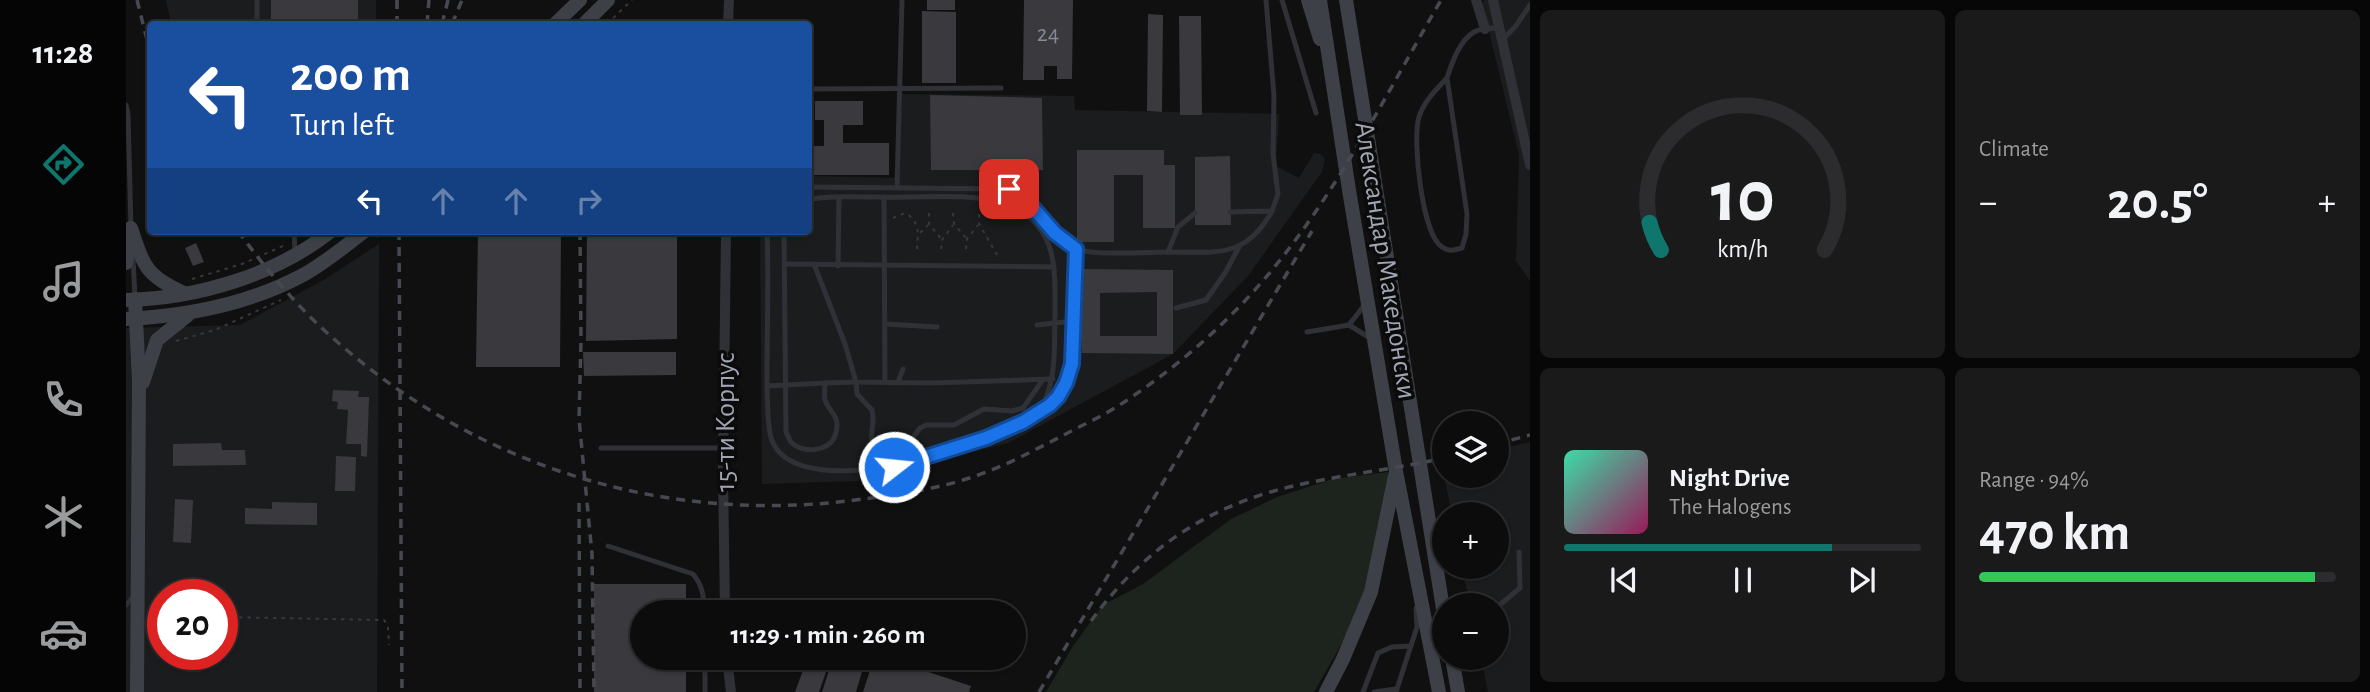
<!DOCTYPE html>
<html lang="en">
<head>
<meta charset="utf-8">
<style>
	body { margin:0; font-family:"Alegreya Sans",sans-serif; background:#1a1a1b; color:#f1f3f6; height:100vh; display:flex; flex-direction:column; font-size:26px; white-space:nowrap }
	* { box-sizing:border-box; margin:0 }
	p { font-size:23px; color:#9a9b9d }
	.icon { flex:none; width:38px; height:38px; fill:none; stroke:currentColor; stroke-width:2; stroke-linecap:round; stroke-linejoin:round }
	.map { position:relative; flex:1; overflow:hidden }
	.details { display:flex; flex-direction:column; gap:10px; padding:10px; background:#070707; width:840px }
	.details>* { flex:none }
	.hud { position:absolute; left:21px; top:21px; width:665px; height:214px; border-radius:7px; box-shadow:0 2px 5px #0004,0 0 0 2px #2c2c2e; background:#1a4fa0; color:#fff; overflow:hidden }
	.controls { position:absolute; left:1306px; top:411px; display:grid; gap:14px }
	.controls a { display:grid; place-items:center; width:77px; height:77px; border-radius:50%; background:#0c0c0d; box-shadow:0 2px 5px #0004,0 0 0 2px #2c2c2e; font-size:35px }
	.speed { position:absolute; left:21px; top:579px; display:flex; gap:14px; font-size:35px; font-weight:700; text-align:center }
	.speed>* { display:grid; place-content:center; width:91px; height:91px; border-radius:50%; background:#0c0c0d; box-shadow:0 2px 5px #0004,0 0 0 2px #2c2c2e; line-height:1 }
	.speed .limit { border:10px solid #d22; background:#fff; color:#111 }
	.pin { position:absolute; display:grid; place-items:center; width:60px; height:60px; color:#fff; margin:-30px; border-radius:14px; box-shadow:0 4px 10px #0006 }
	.me { position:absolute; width:77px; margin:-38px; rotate:74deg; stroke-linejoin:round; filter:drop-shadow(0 0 5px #0008) }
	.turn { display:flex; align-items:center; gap:24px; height:147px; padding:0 28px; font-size:32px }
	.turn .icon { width:91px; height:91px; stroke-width:2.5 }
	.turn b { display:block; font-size:49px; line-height:60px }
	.lanes { display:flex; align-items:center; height:66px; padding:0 28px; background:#0003; justify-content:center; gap:35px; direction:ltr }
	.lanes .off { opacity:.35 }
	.big { font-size:52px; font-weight:600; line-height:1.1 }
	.details .card { flex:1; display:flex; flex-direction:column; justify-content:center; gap:10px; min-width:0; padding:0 24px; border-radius:10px; background:#1a1a1b }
	.details .dial { align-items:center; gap:0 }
	.dial svg { height:182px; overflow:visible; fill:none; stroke:#2c2c2e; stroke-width:7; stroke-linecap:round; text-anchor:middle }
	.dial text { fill:#f1f3f6; stroke:none }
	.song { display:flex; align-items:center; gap:21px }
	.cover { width:84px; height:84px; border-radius:10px; background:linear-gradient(135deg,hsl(160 70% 55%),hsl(330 70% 35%)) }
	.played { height:7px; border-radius:4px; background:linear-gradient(90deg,#0f766e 75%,#2c2c2e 75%) }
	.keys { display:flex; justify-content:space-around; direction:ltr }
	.heat { display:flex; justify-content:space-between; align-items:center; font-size:38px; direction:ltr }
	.charge { height:10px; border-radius:5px; background:linear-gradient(90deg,#34c759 94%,#2c2c2e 0) }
	.details .tiles { flex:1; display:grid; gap:10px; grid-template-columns:repeat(2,1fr) }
	.trip { position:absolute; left:504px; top:600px; width:396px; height:70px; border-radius:35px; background:#0c0c0d; box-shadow:0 2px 5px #0004,0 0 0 2px #2c2c2e; font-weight:600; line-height:70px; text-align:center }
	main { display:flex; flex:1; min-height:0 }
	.menu { display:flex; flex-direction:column; width:126px; justify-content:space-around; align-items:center; background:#050505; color:#9a9b9d }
	.menu .icon { width:49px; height:49px }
	.menu .selected { color:#0f766e }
	.menu b { font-size:32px; color:#f1f3f6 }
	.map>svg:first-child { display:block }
	.built { fill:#1b1c1e; fill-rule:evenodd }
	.green { fill:#1c241d }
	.building { fill:#39393e; fill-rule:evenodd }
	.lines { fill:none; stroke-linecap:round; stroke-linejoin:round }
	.path { stroke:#36383e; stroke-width:2; stroke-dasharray:3.5 5; stroke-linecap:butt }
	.lane { stroke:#303136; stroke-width:5 }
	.street { stroke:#303136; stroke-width:10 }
	.secondary { stroke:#3e4047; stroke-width:14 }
	.rail { stroke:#474950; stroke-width:3.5; stroke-dasharray:9 7; stroke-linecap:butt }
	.route-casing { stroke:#114b97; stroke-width:18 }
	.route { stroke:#1a73e8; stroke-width:12 }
	.labels { text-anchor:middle; stroke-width:7; stroke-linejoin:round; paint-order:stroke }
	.number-label { font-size:24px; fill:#868a96 }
	.street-label { font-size:28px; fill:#9fa5b3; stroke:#0b0b0c }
</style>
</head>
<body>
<main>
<nav class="menu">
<b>11:28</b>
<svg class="icon selected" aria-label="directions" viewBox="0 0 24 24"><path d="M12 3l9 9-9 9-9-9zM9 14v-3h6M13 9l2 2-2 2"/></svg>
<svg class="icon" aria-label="music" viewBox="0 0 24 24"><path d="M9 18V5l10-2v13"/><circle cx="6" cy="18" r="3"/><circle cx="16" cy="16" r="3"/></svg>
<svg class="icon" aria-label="phone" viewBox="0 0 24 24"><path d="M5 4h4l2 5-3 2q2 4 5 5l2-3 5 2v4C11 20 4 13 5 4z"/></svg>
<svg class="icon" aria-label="climate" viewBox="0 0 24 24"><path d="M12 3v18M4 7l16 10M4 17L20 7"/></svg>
<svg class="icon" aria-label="car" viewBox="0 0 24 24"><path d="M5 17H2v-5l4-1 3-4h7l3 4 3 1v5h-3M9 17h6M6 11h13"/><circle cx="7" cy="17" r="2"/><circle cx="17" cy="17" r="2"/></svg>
</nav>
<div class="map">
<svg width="1404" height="692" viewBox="0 0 1404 692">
	<rect width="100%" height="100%" fill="#101011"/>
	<g class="built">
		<path d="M 40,0 L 250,0 L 250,24 L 45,24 Z"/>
		<path d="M 1358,0 L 1404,0 L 1404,281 L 1390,261 L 1393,155 L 1356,3 Z"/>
		<path d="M 774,94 L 948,96 L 949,110 L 1153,114 L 1150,166 L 1173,178 L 1188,153 L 1195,154 L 1199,159 L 1196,172 L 1122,276 L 1047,354 L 882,443 L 733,481 L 636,484 L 634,231 L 682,231 L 683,176 L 773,178 Z"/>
		<path d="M 253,244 L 251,692 L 0,692 L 0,328 L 114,325 L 196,281 ZM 37,595 L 96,595 L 96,654 L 37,654 Z"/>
		<path d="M 1404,442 L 1404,692 L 1362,692 L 1355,658 L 1370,658 L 1370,606 L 1344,605 L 1336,567 L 1370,567 L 1370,514 L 1326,514 L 1315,462 L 1318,462 L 1318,476 L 1370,476 L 1370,450 Z"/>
	</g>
	<path class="green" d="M 1270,471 L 1245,592 L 1188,692 L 920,692 L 947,646 L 977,605 L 1017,584 L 1105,519 L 1151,497 L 1207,479 Z"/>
	<g class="building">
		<rect x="145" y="0" width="87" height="24"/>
		<rect x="801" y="0" width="28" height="10"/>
		<path d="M 898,0 L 947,0 L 946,79 L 931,79 L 931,66 L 918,66 L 918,80 L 897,80 Z"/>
		<path d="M 796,11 L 830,12 L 830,83 L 796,83 Z"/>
		<path d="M 1022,14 L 1037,15 L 1036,112 L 1021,111 Z"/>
		<path d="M 1053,16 L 1075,16 L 1076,115 L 1054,115 Z"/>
		<path d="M 804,95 L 916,98 L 917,170 L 805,170 Z"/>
		<path d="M 689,101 L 737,101 L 737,125 L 717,125 L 717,143 L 763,143 L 763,175 L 682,175 L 682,146 L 698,146 L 698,120 L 689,120 Z"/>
		<path d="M 951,150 L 1038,150 L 1038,165 L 1049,165 L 1049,228 L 1017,228 L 1017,175 L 988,175 L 988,242 L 951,242 Z"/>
		<path d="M 1104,156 L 1105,225 L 1069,225 L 1069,157 Z"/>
		<path d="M 352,231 L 435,231 L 434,367 L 350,367 Z"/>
		<path d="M 461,231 L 551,231 L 551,339 L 460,341 Z"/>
		<path d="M 70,243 L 78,262 L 67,266 L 59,248 Z"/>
		<path d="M 956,269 L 1047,270 L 1047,354 L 956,353 ZM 1031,292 L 1031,336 L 974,336 L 974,293 Z"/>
		<path d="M 457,352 L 550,352 L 550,375 L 458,376 Z"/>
		<path d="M 207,390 L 233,391 L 232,397 L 243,397 L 241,457 L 235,456 L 235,444 L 220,444 L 222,410 L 211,409 L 212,402 L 206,401 Z"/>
		<path d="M 95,443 L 96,450 L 119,450 L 120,465 L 47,466 L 47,444 Z"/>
		<path d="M 210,456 L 230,457 L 229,491 L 209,491 Z"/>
		<path d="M 49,499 L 67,500 L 65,543 L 47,542 Z"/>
		<path d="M 146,502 L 191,503 L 191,525 L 119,524 L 119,508 L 146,509 Z"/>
		<path d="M 468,584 L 560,584 L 560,612 L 516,612 L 516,658 L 560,658 L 560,692 L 468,692 Z"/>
		<path d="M 707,658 L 740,658 L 730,692 L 696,692 Z"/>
		<path d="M 748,658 L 760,658 L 845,686 L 843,692 L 737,692 Z"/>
		<path d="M 680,662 L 701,669 L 693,692 L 669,692 Z"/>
	</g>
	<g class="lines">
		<g class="path">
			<path d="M 481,24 L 506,0"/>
			<path d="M 803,213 L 803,224 L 816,240"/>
			<path d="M 827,213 L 828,224 L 841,239"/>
			<path d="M 853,214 L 853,224 L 873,258"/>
			<path d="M 767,218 L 779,213 C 789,218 791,225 792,235"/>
			<path d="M 250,237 L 258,231"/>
			<path d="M 791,249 L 792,235 L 802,225"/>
			<path d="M 815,249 L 816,240 L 827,225"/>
			<path d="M 840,249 L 841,239 L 852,225"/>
			<path d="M 66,279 L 116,264 L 159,245"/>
			<path d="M 50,341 L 89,330 L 155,300"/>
			<path d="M 24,616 L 37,616"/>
			<path d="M 96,617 L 258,620 L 262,627 L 263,645"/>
		</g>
		<g class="lane">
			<path d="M 1156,0 L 1190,113"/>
			<path d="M 131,24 L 131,0"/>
			<path d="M 1375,41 L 1389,27 L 1404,5"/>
			<path d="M 1321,78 C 1310,90 1298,101 1293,117 C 1286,139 1296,235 1316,247 C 1323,252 1329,250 1336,248 L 1340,234 L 1341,214 L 1321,78 C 1326,63 1333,41 1348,32 C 1355,28 1365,28 1372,28"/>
			<path d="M 682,89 L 875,88"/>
			<path d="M 0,105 L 2,114 L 5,228"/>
			<path d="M 682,187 L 883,189 C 912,196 923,238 951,249 C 967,256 1022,252 1042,252 L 1052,227 L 1069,213"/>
			<path d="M 771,187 L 776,0"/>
			<path d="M 758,197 L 759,382"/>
			<path d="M 682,200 C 706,194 752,198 778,197 C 830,197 907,187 925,252 C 930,272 929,295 929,316 C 928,352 931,376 915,410"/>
			<path d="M 1104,212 L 1146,211 L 1152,194 L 1147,154 L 1148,96 L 1140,0"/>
			<path d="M 168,231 L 169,252"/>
			<path d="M 641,231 C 643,279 641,326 641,374 C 641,391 641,423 645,438 C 669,514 901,440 933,395 C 955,363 948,289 950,249"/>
			<path d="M 658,231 L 660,432 C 661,434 664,441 665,442 C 676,454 703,452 709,436 C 716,415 703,413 699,400 C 698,395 699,387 699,383 L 730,382 L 731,394 L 746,410 C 750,423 742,436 747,449 C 754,456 765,459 774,455 L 794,428 L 800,425 L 828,425 L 858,409 L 886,411 L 897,408 L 916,381"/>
			<path d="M 1042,252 C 1090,252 1120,259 1146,211"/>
			<path d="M 7,259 L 9,298"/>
			<path d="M 658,264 L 928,267"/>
			<path d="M 688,264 L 719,344 L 730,382 L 804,383 L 927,379"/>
			<path d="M 712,266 L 713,198"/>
			<path d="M 1050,308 L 1080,300 L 1099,273 L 1113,247"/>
			<path d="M 759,324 L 811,327"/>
			<path d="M 911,325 L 948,321"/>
			<path d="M 1223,325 L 1244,338"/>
			<path d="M 1181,332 L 1223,325 L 1240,303"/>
			<path d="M 772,382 L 777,369"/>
			<path d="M 641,386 L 699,383"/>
			<path d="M 475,448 L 598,448"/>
			<path d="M 482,546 L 567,574 C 577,586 578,597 578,612"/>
			<path d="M 0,605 L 7,597"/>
			<path d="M 1370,608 L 1394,588 L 1393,552"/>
			<path d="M 579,658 L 579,692"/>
			<path d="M 1237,692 L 1252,653 L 1266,647 L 1285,646"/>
			<path d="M 1248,692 L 1270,689"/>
			<path d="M 1270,692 L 1291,627 L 1290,608"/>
		</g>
		<g class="street">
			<path d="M 1350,0 L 1359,29"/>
			<path d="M 1367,0 L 1404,165"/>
			<path d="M 602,24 L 603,0"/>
			<path d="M 599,612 L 597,473 L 600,231"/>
			<path d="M 601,658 L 605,692"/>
		</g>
		<g class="secondary">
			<path d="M 1182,0 L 1194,39"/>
			<path d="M 1194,0 L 1223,190 L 1270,471 L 1313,692"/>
			<path d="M 1220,0 L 1318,615"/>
			<path d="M 429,24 L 454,0"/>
			<path d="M 458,24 L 482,0"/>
			<path d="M 5,228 C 18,267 20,276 58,293"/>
			<path d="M 0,263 L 4,233"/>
			<path d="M 9,299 L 13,381 L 11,692"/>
			<path d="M 1,300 C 72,298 150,275 205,231"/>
			<path d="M 0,319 C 61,316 123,304 177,275 C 199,263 219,246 239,231"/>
			<path d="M 17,382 L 31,340 L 62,315"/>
			<path d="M 1326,658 L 1332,692"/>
			<path d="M 1200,692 L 1217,659 L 1245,592 L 1269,476"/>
		</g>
		<g class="rail">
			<path d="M 11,0 L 24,52"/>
			<path d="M 271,0 L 271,24"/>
			<path d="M 301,24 L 303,0"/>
			<path d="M 316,24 L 322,0"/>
			<path d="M 326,24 L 336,0"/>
			<path d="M 112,231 C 140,269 171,307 208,339 C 354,469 543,526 737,499 C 779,494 823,487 863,471 C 889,461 914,447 938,435 C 956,425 975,417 992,406 C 1034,379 1075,346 1110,310 C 1196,223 1254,105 1315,0"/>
			<path d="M 273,231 L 276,692"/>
			<path d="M 454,231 L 455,341 L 453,419 L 466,554 L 468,692"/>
			<path d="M 1370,444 L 1404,435"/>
			<path d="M 453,503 L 454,692"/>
			<path d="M 965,621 C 1022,543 1091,500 1186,482 C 1229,473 1274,468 1318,458"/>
			<path d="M 913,692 L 1186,231"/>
		</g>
	</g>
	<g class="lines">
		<g class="route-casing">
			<path id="route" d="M 768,467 L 860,438 L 897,422 L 924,405 L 932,397 L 940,383 L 946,364 L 950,249 L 929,233 L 895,194 L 883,189"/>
		</g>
		<use href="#route" class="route"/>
	</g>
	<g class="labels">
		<g class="number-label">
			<text x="922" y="41">24</text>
		</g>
		<g class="street-label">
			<text transform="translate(1261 260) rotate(81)" y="10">Александар Македонски</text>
			<text transform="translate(598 422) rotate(-90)" y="10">15-ти Корпус</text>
		</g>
	</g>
</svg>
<div class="controls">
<a><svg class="icon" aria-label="layers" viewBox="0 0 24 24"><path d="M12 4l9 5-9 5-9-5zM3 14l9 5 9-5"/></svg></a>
<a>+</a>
<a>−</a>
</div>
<div class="speed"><div class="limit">20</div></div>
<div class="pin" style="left:883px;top:189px;background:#d93025"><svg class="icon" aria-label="arrive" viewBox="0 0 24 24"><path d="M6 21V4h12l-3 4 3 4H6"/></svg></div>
<svg class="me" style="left:768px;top:467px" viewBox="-20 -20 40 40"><circle r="17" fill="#1a73e8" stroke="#fff" stroke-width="3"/><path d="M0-11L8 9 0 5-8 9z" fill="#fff"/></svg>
<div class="trip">11:29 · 1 min · 260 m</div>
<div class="hud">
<div class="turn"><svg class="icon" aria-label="left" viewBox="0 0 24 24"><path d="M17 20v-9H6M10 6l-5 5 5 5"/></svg><div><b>200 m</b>Turn left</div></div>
<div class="lanes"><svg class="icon" aria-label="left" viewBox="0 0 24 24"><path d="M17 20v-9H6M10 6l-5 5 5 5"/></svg><svg class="icon off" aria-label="ahead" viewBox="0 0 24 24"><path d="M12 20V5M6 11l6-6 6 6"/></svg><svg class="icon off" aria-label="ahead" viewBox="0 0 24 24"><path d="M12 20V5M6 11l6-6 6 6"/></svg><svg class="icon off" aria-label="right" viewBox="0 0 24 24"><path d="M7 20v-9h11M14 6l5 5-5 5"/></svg></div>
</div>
</div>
<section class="details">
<div class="tiles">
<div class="card dial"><svg viewBox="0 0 100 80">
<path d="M14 69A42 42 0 1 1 86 69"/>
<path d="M14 69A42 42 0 0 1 9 57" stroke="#0f766e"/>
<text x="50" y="56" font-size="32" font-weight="700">10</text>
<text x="50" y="72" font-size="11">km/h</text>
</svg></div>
<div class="card"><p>Climate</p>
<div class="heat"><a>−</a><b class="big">20.5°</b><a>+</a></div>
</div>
<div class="card">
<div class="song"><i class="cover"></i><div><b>Night Drive</b><p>The Halogens</p></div></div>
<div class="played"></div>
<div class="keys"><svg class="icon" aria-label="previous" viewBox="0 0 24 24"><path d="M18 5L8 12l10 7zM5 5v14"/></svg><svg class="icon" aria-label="pause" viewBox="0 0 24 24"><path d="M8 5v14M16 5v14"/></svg><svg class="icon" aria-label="next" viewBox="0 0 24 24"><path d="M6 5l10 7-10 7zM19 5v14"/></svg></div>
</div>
<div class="card"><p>Range · 94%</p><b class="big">470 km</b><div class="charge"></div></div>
</div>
</section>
</main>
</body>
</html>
